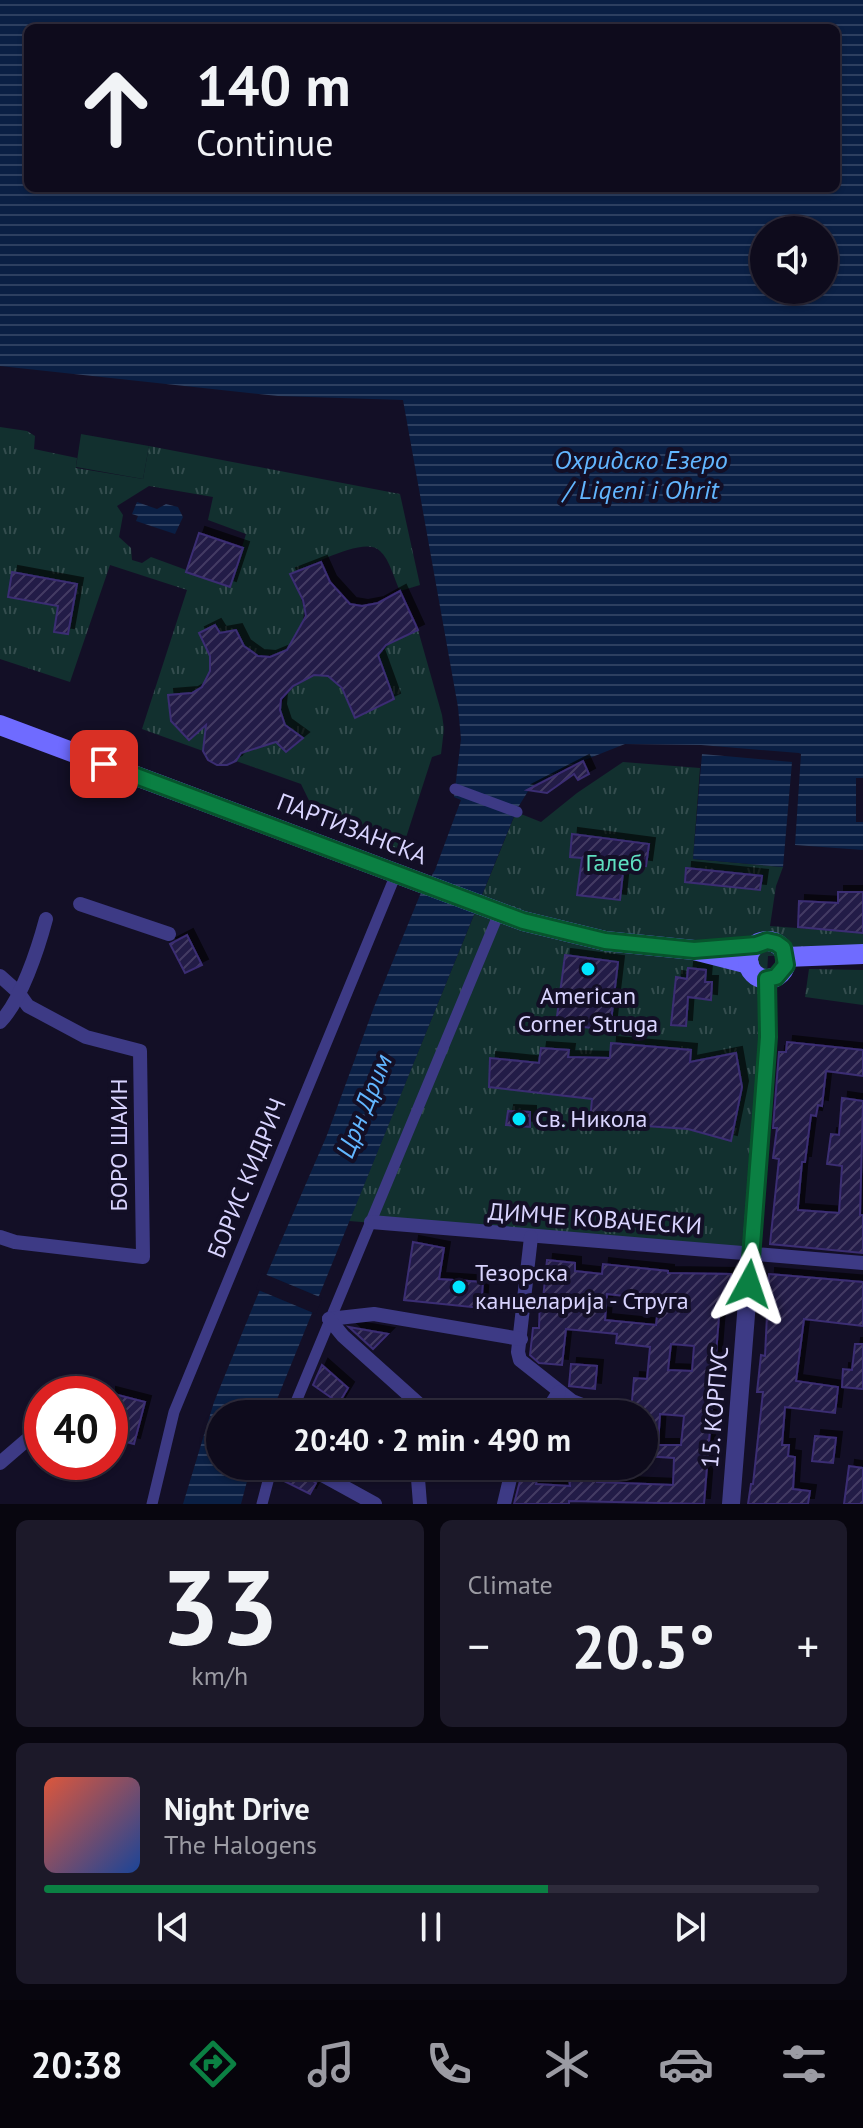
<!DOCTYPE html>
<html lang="en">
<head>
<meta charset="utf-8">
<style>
	body { margin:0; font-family:"PT Sans",sans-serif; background:#1c1929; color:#f1f3f6; height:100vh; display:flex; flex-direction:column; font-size:30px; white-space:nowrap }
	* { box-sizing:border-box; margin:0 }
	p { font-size:26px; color:#9b9ba3 }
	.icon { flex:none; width:44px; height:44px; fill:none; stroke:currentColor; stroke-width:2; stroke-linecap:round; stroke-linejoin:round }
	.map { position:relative; height:1504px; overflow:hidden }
	.sheet { display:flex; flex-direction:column; gap:16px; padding:16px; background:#08060f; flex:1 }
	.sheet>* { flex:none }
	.top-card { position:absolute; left:24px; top:24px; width:816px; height:168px; border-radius:12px; box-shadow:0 2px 6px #0004,0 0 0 2px #2e2b3b; background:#0e0b1c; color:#f1f3f6; overflow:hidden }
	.buttons { position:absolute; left:750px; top:216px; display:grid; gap:16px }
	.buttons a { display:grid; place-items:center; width:88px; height:88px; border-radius:50%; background:#0e0b1c; box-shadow:0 2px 6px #0004,0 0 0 2px #2e2b3b; font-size:40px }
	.speed { position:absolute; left:24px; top:1376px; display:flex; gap:16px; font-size:40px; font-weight:700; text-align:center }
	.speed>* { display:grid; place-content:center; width:104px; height:104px; border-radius:50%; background:#0e0b1c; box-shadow:0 2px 6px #0004,0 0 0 2px #2e2b3b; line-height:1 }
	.speed .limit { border:12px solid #d22; background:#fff; color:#111 }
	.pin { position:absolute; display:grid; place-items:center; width:68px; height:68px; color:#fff; margin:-34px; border-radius:16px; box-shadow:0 4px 12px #0006 }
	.me { position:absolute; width:88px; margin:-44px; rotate:5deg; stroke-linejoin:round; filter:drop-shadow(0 0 6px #0008) }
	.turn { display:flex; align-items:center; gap:28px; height:168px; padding:0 40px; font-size:36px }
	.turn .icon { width:104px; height:104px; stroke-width:2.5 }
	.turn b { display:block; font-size:56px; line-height:68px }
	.big { font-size:60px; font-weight:600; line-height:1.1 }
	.sheet .tile { flex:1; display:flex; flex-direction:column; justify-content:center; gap:12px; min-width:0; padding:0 28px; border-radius:12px; background:#1c1929 }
	.sheet .dial { align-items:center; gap:0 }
	.dial b { font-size:104px; line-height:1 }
	.song { display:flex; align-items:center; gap:24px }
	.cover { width:96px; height:96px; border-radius:12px; background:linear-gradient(135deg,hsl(10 70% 55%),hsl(220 70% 35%)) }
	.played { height:8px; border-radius:4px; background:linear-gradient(90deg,#0b8043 65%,#2e2b3b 65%) }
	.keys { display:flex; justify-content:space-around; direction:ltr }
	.heat { display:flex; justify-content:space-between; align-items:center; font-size:44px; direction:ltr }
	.sheet .tiles { flex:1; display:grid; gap:16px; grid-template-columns:1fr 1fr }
	.tile:last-child { grid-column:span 2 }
	.trip { position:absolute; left:206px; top:1400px; width:452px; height:80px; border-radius:40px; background:#0e0b1c; box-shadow:0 2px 6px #0004,0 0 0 2px #2e2b3b; font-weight:600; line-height:80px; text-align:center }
	.dock { display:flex; height:128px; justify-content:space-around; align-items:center; background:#06040b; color:#9b9ba3 }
	.dock .icon { width:56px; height:56px }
	.dock .on { color:#0b8043 }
	.dock b { font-size:36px; color:#f1f3f6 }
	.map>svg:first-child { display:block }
	.grass { fill:url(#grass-tufts); fill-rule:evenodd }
	.pitch { fill:#12302f }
	.water { fill:url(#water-rules); fill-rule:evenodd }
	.pier { fill:#130f26 }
	.building { fill:url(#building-hatch); stroke:#3b2d73; stroke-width:2; fill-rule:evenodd; filter:url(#shadow) }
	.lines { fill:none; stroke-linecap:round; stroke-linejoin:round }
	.pedestrian { stroke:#3d3a85; stroke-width:11 }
	.minor { stroke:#3d3a85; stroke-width:14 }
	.tertiary { stroke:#3d3a85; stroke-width:18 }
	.secondary { stroke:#6f6bff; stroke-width:20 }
	.route-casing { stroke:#07532c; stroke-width:20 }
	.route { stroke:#0b8043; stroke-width:14 }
	.poi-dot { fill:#00e5ff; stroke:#130f26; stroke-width:3 }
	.labels { text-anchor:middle; stroke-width:8; stroke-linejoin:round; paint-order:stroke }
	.street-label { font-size:24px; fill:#d9d4ff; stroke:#130f26 }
	.park-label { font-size:24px; fill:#5fe0c0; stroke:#130f26 }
	.poi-label { font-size:24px; fill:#d9d4ff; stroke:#130f26; text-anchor:start }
	.water-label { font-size:26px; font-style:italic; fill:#62b6ff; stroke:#130f26 }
</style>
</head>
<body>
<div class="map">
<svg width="863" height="1504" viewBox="0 0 863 1504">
	<defs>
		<pattern id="grass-tufts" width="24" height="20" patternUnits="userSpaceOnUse" patternTransform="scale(2)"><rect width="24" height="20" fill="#12302f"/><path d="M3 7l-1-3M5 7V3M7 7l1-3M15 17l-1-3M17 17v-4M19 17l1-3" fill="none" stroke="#344d4e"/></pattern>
		<pattern id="water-rules" width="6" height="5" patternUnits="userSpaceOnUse" patternTransform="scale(2)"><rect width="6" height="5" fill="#0a1f44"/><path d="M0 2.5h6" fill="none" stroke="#2d3f60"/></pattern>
		<pattern id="building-hatch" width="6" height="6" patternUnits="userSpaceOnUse" patternTransform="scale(2)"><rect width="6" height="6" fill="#241b47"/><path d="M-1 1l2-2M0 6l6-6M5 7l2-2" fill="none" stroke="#433b63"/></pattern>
		<filter id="shadow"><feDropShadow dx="6" dy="-6" stdDeviation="0" flood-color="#0009"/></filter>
	</defs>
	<rect width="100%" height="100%" fill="#130f26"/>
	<g class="grass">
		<path d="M 0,427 L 27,431 L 35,436 L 34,449 L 77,458 L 76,468 L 143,479 L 149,446 L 400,494 L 420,585 L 400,591 C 394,579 390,560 380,551 C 365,535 309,567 290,574 C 308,612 310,614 287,650 C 260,661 250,656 236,631 L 220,633 L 215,626 L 199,633 L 210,656 L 210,671 L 202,687 L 192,693 L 171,721 L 188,740 L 203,728 L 220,724 L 203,751 L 142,729 L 187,590 L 110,565 L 70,682 L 0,659 ZM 149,486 L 213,497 L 208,520 L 246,534 L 230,586 L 151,557 L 142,563 L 132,560 L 131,548 L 119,537 L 123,515 L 117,506 ZM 13,573 L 77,584 L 68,634 L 54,632 L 58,606 L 8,597 Z"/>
		<path d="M 418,630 L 442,715 L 444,729 L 441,754 L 432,757 L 402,850 L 319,821 L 301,784 L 236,761 L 241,752 L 276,742 L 286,751 L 302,738 C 296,733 287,728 283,721 C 272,698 305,667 327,676 C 343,682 349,704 355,718 L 394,700 L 378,655 L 386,645 Z"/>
		<path d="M 623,762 L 700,768 L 693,859 L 783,867 L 776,886 L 770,926 L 863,933 L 863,954 L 768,956 L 752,1253 L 349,1221 L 516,812 L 541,822 L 577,793 Z"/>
		<path d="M 809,969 L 863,970 L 863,1005 L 805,997 Z"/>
	</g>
	<path class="pitch" d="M 81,434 L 149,446 L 143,479 L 76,467 Z"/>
	<g class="water">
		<path d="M 0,0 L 863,0 L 863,850 L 795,845 L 801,754 L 799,753 L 701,745 L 625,744 L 567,767 L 530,788 L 517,809 L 484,890 L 271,1414 L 220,1414 L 220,1466 L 251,1466 L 241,1504 L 183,1504 L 214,1402 L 256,1299 L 327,1135 L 374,1007 L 420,895 L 435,870 L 461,800 L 454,797 L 461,739 L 458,707 L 403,400 L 278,396 L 0,366 ZM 28,28 L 836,28 L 836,188 L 28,188 ZM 764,230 L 824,230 L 824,290 L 764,290 Z"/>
		<path d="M 137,502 L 157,509 L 166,504 L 178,507 L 183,517 L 175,534 L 136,521 L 138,516 L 132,514 Z"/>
		<path d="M 702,754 L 792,762 L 783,867 L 693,859 Z"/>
	</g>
	<g class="pier">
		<rect x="856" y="778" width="7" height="44"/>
		<path d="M 262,1273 L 322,1298 L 316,1314 L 256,1289 Z"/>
	</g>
	<g class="building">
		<path d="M 199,533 L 243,548 L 230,587 L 186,572 Z"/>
		<path d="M 321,562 L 330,582 L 350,604 L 362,606 L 378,603 L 400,591 L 418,630 L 386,645 L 378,655 L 394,699 L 355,718 L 342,688 L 328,676 L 314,675 L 293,686 L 281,699 L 280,710 L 285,725 L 303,738 L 286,752 L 276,742 L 241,753 L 236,761 L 227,765 L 217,765 L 208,760 L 203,751 L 206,725 L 189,740 L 171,721 L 168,695 L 192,693 L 202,687 L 210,671 L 210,656 L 199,633 L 215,625 L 220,633 L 236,630 L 244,646 L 258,656 L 270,657 L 287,650 L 306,616 L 303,600 L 290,574 Z"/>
		<path d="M 12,572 L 77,584 L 68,634 L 54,632 L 58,606 L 8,597 Z"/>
		<path d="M 583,761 L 589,774 L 578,780 L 574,774 L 547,793 L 527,790 Z"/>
		<path d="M 572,834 L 649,844 L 646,866 L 624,863 L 620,900 L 577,895 L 582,858 L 570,857 Z"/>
		<path d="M 686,868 L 762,876 L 760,890 L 685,882 Z"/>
		<path d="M 838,892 L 863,892 L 863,933 L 798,927 L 799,901 L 838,903 Z"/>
		<path d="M 187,935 L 202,965 L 185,973 L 170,944 Z"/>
		<path d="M 565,955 L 618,962 L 610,1030 L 556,1024 Z"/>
		<path d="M 688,968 L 706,970 L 705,982 L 712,982 L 711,1000 L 688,997 L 686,1026 L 671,1025 L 676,977 L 687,979 Z"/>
		<path d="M 787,1042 L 863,1050 L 863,1076 L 826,1071 L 822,1106 L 818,1105 L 816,1116 L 811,1115 L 805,1162 L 802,1162 L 798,1206 L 798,1210 L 839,1213 L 842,1166 L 827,1164 L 831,1134 L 839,1135 L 842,1098 L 863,1101 L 860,1215 L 863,1215 L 863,1253 L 770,1244 L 779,1159 L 773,1158 L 777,1128 L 773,1128 L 779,1052 L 786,1052 Z"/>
		<path d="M 611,1043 L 691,1050 L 690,1062 L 736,1053 L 742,1087 L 731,1141 L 688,1129 L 590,1122 L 592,1099 L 489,1087 L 490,1058 L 539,1063 L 541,1048 L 569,1050 L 568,1057 L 610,1058 Z"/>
		<path d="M 508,1111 L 530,1112 L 530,1127 L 506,1125 Z"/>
		<path d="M 413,1242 L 444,1248 L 439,1279 L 483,1282 L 481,1308 L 404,1300 Z"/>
		<path d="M 547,1260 L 575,1263 L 575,1271 L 602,1274 L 603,1264 L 668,1271 L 668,1273 L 731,1274 L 730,1305 L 720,1304 L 704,1504 L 569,1501 L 569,1504 L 514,1504 L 521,1477 L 537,1478 L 536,1484 L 570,1486 L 569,1478 L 597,1478 L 597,1482 L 673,1485 L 674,1458 L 644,1456 L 644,1413 L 631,1412 L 634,1378 L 647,1379 L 650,1347 L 616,1343 L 617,1334 L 566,1329 L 562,1365 L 539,1363 L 530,1355 L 533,1328 L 539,1328 L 540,1299 L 543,1299 ZM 607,1294 L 659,1300 L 656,1325 L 605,1320 ZM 671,1344 L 694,1346 L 692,1371 L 668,1370 ZM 660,1414 L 684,1416 L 681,1445 L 658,1445 Z"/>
		<path d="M 769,1274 L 863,1282 L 863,1326 L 804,1319 L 796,1381 L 838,1387 L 835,1413 L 785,1407 L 782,1445 L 789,1445 L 788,1456 L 795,1457 L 793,1489 L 810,1491 L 808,1504 L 748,1504 L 751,1484 L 753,1484 L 763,1392 L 757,1392 L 761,1355 L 765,1356 Z"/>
		<path d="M 349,1327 L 388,1334 L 373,1349 Z"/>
		<path d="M 855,1344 L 863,1344 L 863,1389 L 842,1387 L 843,1369 L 852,1370 Z"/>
		<path d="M 571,1364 L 597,1366 L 595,1389 L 569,1386 Z"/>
		<path d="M 322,1365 L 348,1388 L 339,1403 L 313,1385 Z"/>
		<path d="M 110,1393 L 145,1402 L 134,1444 L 110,1438 Z"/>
		<path d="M 815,1436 L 836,1438 L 833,1463 L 812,1461 Z"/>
		<path d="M 282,1466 L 297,1471 L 316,1483 L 310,1494 L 278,1478 Z"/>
		<path d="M 849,1466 L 863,1468 L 863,1504 L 844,1504 Z"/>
	</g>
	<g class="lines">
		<g class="pedestrian">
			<path d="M 455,789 L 517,812"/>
			<path d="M 291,1414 L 499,913"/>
			<path d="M 152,1504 L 174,1412 L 396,874"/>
			<path d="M 262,1504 L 272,1466"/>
		</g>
		<g class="minor">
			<path d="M 80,904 L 169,934"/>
			<path d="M 0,976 L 18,992 L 28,1006 L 86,1037 L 140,1051 L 143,1257 L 15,1242 L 0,1237"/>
			<path d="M 0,1022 C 21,1001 38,949 46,919"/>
			<path d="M 371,1222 L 863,1263"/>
			<path d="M 531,1237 L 518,1352 L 520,1360 L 572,1401 L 585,1406 L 614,1409"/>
			<path d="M 329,1319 L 374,1314 L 521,1339"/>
			<path d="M 329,1319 L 343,1336 L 430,1414"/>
			<path d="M 545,1414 L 559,1392"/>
			<path d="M 0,1463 L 29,1438 L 42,1434"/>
			<path d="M 306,1466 L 375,1504"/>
			<path d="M 417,1466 L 420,1504"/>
			<path d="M 504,1504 L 513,1466"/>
		</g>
		<path class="tertiary" d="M 731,1504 L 768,1037 L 767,979"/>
		<g class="secondary">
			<path d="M 0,725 L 523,921 L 605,941 L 694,950 L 749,964"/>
			<circle cx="767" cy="960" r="19"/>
			<path d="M 786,957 L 863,954"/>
		</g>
	</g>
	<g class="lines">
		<g class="route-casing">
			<path id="route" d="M 104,764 L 523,921 L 605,941 L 694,950 L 756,945 L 767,941 L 776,943 L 783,948 L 786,965 L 776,977 L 767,979 L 768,1037 L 749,1284"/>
		</g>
		<use href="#route" class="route"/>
	</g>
	<g class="poi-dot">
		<circle cx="588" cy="969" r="8"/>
		<circle cx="519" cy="1119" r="8"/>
		<circle cx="459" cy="1287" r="8"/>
	</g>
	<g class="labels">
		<g class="street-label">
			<text transform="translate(352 829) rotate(21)" y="8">ПАРТИЗАНСКА</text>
			<text transform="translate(119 1145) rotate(-90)" y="8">БОРО ШАИН</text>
			<text transform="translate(247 1178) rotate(-68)" y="8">БОРИС КИДРИЧ</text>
			<text transform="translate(595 1219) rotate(4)" y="8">ДИМЧЕ КОВАЧЕСКИ</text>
			<text transform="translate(715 1407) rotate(-85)" y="8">15. КОРПУС</text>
		</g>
		<g class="park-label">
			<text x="614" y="871">Галеб</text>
		</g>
		<g class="poi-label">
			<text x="588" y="1004" text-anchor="middle">American<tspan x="588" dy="28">Corner Struga</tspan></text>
			<text x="535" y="1127">Св. Никола</text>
			<text x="475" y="1281">Тезорска<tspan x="475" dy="28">канцеларија - Струга</tspan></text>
		</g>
		<g class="water-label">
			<text x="641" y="469">Охридско Езеро<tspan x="641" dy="30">/ Liqeni i Ohrit</tspan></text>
			<text transform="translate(364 1106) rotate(-68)" y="9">Црн Дрим</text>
		</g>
	</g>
</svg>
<div class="buttons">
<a><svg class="icon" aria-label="sound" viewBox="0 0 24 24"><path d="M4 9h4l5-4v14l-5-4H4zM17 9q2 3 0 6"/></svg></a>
</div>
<div class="speed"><div class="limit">40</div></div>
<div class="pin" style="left:104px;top:764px;background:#d93025"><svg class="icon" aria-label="arrive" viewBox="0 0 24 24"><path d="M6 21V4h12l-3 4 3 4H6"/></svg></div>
<svg class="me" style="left:749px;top:1284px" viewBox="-20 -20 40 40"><path d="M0-17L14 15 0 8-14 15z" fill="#0b8043" stroke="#fff" stroke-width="4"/></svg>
<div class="trip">20:40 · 2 min · 490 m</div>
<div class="top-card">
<div class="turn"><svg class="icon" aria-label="ahead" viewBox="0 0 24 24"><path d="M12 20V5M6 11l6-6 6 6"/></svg><div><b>140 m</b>Continue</div></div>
</div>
</div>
<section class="sheet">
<div class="tiles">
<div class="tile dial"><b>33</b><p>km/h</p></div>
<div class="tile"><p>Climate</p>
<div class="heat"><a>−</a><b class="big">20.5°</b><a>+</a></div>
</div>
<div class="tile">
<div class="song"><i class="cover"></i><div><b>Night Drive</b><p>The Halogens</p></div></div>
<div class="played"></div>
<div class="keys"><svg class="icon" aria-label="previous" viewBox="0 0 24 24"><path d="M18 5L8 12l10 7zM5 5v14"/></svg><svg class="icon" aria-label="pause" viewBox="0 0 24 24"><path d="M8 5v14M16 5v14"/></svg><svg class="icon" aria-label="next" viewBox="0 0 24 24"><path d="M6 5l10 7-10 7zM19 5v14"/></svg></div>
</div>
</div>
</section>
<nav class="dock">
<b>20:38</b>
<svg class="icon on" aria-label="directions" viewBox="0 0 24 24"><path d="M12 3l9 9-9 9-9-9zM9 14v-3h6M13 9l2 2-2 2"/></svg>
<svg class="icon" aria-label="music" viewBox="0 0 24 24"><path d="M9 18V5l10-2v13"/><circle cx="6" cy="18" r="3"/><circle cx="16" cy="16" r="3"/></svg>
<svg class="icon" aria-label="phone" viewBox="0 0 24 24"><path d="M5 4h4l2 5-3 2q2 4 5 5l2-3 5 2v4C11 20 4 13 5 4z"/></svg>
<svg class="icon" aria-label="climate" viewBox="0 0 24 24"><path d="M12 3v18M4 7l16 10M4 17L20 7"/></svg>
<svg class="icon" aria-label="car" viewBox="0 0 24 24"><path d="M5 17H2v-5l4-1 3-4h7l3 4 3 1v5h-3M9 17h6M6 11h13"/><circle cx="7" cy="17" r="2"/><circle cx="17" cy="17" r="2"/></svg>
<svg class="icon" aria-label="filters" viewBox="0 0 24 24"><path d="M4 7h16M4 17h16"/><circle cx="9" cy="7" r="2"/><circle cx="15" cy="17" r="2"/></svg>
</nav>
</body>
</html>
